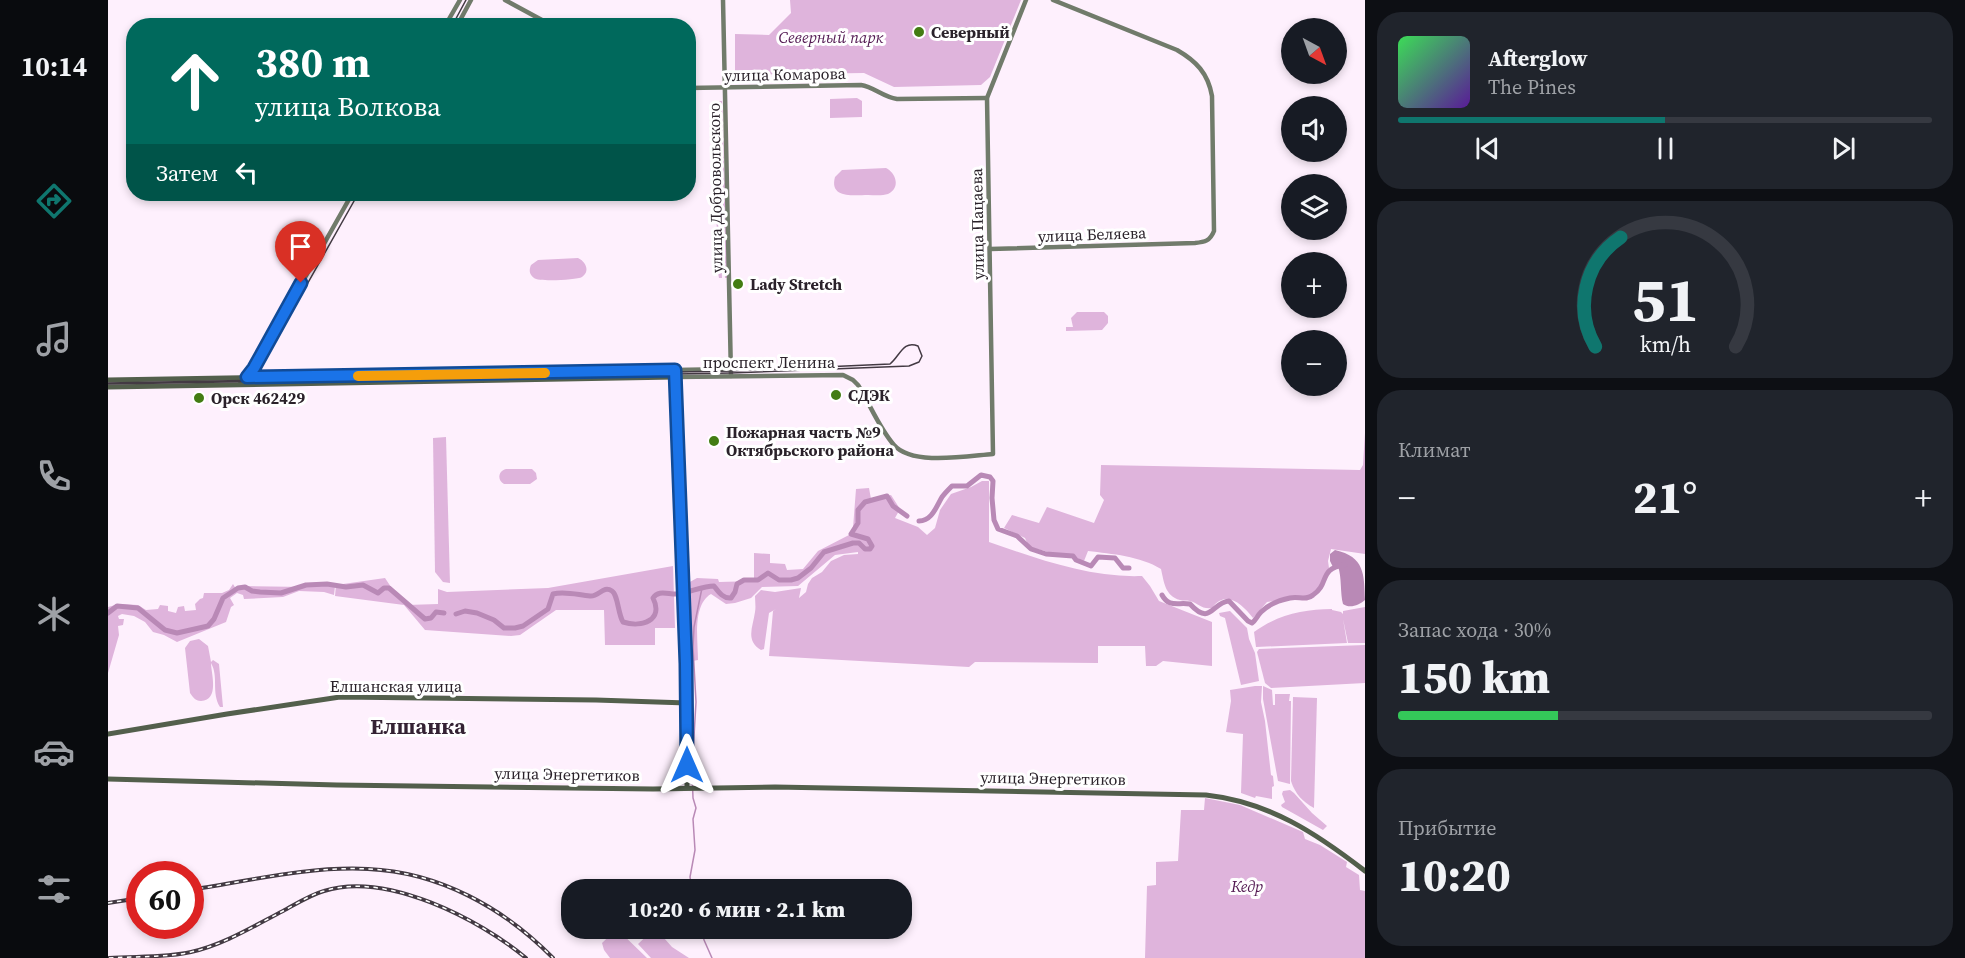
<!DOCTYPE html>
<html lang="ru">
<head>
<meta charset="utf-8">
<style>
	body { margin:0; font-family:"Source Serif 4",serif; background:#20242c; color:#f1f3f6; height:100vh; display:flex; flex-direction:column; font-size:22px; white-space:nowrap }
	* { box-sizing:border-box; margin:0 }
	p { font-size:20px; color:#9ea1a6 }
	.icon { flex:none; width:33px; height:33px; fill:none; stroke:currentColor; stroke-width:2; stroke-linecap:round; stroke-linejoin:round }
	.map { position:relative; flex:1; overflow:hidden }
	.details { display:flex; flex-direction:column; gap:12px; padding:12px; background:#0d0f14; width:600px }
	.details>* { flex:none }
	.guide { position:absolute; left:18px; top:18px; width:570px; height:183px; border-radius:24px; box-shadow:0 3px 9px #0003; background:#00695c; color:#fff; overflow:hidden }
	.needle { width:39px; rotate:139deg }
	.tools { position:absolute; left:1173px; top:18px; display:grid; gap:12px }
	.tools a { display:grid; place-items:center; width:66px; height:66px; border-radius:50%; background:#171b24; box-shadow:0 3px 9px #0003; font-size:30px }
	.speed { position:absolute; left:18px; top:861px; display:flex; gap:12px; font-size:30px; font-weight:700; text-align:center }
	.speed>* { display:grid; place-content:center; width:78px; height:78px; border-radius:50%; background:#171b24; box-shadow:0 3px 9px #0003; line-height:1 }
	.speed .limit { border:9px solid #d22; background:#fff; color:#111 }
	.pin { position:absolute; display:grid; place-items:center; width:51px; height:51px; color:#fff; margin:-62px -26px; border-radius:50% 50% 50% 0; rotate:-45deg; box-shadow:0 0 6px #0007 }
	.pin .icon { rotate:45deg }
	.me { position:absolute; width:66px; margin:-33px; rotate:0deg; stroke-linejoin:round; filter:drop-shadow(0 0 4px #0008) }
	.turn { display:flex; align-items:center; gap:21px; height:126px; padding:0 30px; font-size:27px }
	.turn .icon { width:78px; height:78px; stroke-width:2.5 }
	.turn b { display:block; font-size:42px; line-height:51px }
	.then { display:flex; align-items:center; height:57px; padding:0 30px; background:#0003; gap:12px; font-size:22px }
	.big { font-size:45px; font-weight:800; line-height:1.1 }
	.details .card { flex:1; display:flex; flex-direction:column; justify-content:center; gap:9px; min-width:0; padding:0 21px; border-radius:24px; background:#20242c }
	.details .dial { align-items:center; gap:0 }
	.dial svg { height:156px; overflow:visible; fill:none; stroke:#363941; stroke-width:7; stroke-linecap:round; text-anchor:middle }
	.dial text { fill:#f1f3f6; stroke:none }
	.song { display:flex; align-items:center; gap:18px }
	.cover { width:72px; height:72px; border-radius:9px; background:linear-gradient(135deg,hsl(130 70% 55%),hsl(270 70% 35%)) }
	.played { height:6px; border-radius:3px; background:linear-gradient(90deg,#0f766e 50%,#363941 50%) }
	.keys { display:flex; justify-content:space-around; direction:ltr }
	.heat { display:flex; justify-content:space-between; align-items:center; font-size:33px; direction:ltr }
	.charge { height:9px; border-radius:4px; background:linear-gradient(90deg,#34c759 30%,#363941 0) }
	.trip { position:absolute; left:453px; top:879px; width:351px; height:60px; border-radius:24px; background:#171b24; box-shadow:0 3px 9px #0003; font-weight:800; line-height:60px; text-align:center }
	main { display:flex; flex:1; min-height:0 }
	.dock { display:flex; flex-direction:column; width:108px; justify-content:space-around; align-items:center; background:#090b0e; color:#9ea1a6 }
	.dock .icon { width:42px; height:42px }
	.dock .selected { color:#0f766e }
	.dock b { font-size:27px; color:#f1f3f6 }
	.map>svg:first-child { display:block }
	.green { fill:#dfb4dc }
	.water { fill:#b989b6 }
	.lines { fill:none; stroke-linecap:round; stroke-linejoin:round }
	.stream { stroke:#b989b6; stroke-width:1.5 }
	.river { stroke:#b989b6; stroke-width:5 }
	.secondary { stroke:#717b6b; stroke-width:4.5 }
	.primary { stroke:#535f4c; stroke-width:5 }
	.tram { stroke:#433a43; stroke-width:1.5 }
	.rail-casing { stroke:#433a43; stroke-width:4 }
	.rail { stroke:#fff; stroke-width:1.5; stroke-dasharray:4.5; stroke-linecap:butt }
	.route-casing { stroke:#114b97; stroke-width:15 }
	.route { stroke:#1a73e8; stroke-width:10 }
	.slow { stroke:#f59e0b; stroke-width:10 }
	.poi-dot { fill:#437c13; stroke:#fff; stroke-width:2 }
	.labels { text-anchor:middle; stroke-width:6; stroke-linejoin:round; paint-order:stroke }
	.poi-label { font-size:16px; font-weight:bold; fill:#2a222a; stroke:#fff; text-anchor:start }
	.park-label { font-size:16px; font-style:italic; fill:#531952; stroke:#fff }
	.street-label { font-size:16px; fill:#2a222a; stroke:#fff }
	.district-label { font-size:22px; font-weight:bold; fill:#342233; stroke:#fff }
</style>
</head>
<body>
<main>
<nav class="dock">
<b>10:14</b>
<svg class="icon selected" aria-label="directions" viewBox="0 0 24 24"><path d="M12 3l9 9-9 9-9-9zM9 14v-3h6M13 9l2 2-2 2"/></svg>
<svg class="icon" aria-label="music" viewBox="0 0 24 24"><path d="M9 18V5l10-2v13"/><circle cx="6" cy="18" r="3"/><circle cx="16" cy="16" r="3"/></svg>
<svg class="icon" aria-label="phone" viewBox="0 0 24 24"><path d="M5 4h4l2 5-3 2q2 4 5 5l2-3 5 2v4C11 20 4 13 5 4z"/></svg>
<svg class="icon" aria-label="climate" viewBox="0 0 24 24"><path d="M12 3v18M4 7l16 10M4 17L20 7"/></svg>
<svg class="icon" aria-label="car" viewBox="0 0 24 24"><path d="M5 17H2v-5l4-1 3-4h7l3 4 3 1v5h-3M9 17h6M6 11h13"/><circle cx="7" cy="17" r="2"/><circle cx="17" cy="17" r="2"/></svg>
<svg class="icon" aria-label="filters" viewBox="0 0 24 24"><path d="M4 7h16M4 17h16"/><circle cx="9" cy="7" r="2"/><circle cx="15" cy="17" r="2"/></svg>
</nav>
<div class="map">
<svg width="1257" height="958" viewBox="0 0 1257 958">
	<rect width="100%" height="100%" fill="#fef0fd"/>
	<g class="green">
		<path d="M 682,0 L 913,0 L 882,77 L 873,85 L 786,87 L 756,73 L 627,75 L 627,34 L 661,35 L 683,13 Z"/>
		<path d="M 749,98 L 754,101 L 754,117 L 722,118 L 722,99 Z"/>
		<path d="M 605,101 L 608,101 L 614,278 L 611,278 L 610,273 Z"/>
		<path d="M 611,101 L 614,101 L 620,278 L 617,278 Z"/>
		<path d="M 778,168 C 788,173 793,188 780,194 C 774,196 766,195 760,195 C 746,195 721,199 727,177 L 734,170 Z"/>
		<path d="M 470,258 C 477,261 483,271 474,277 C 469,280 430,282 426,278 C 421,274 421,270 423,265 L 430,260 Z"/>
		<path d="M 969,312 L 996,312 L 1000,316 L 1000,323 L 994,330 L 958,331 L 958,327 L 965,327 L 963,318 Z"/>
		<path d="M 1257,433 L 1257,554 L 1223,549 L 1220,561 L 1221,568 L 1208,592 L 1201,596 L 1159,602 L 1145,618 C 1134,604 1118,589 1104,608 C 1092,609 1092,604 1082,601 C 1079,600 1075,601 1072,600 C 1057,596 1056,582 1053,569 C 1032,556 1004,554 980,551 L 976,561 L 921,547 L 917,538 L 896,528 L 904,515 L 931,523 L 939,507 L 986,523 L 996,500 L 992,495 L 993,465 L 1252,470 L 1255,465 Z"/>
		<path d="M 338,437 L 342,583 L 335,582 L 327,572 L 325,438 Z"/>
		<path d="M 398,469 L 424,469 L 428,473 L 429,479 L 422,484 L 396,484 C 389,480 390,471 398,469 Z"/>
		<path d="M 874,481 L 881,481 L 881,542 C 930,559 982,578 1034,576 L 1042,586 L 1051,601 L 1104,622 L 1104,666 L 1055,661 L 1048,666 L 1038,666 L 1037,646 L 990,646 L 990,663 L 867,662 L 861,667 L 661,656 L 665,611 L 668,609 L 661,613 L 656,649 L 653,650 C 637,640 645,627 647,612 C 648,607 647,601 647,596 L 653,590 L 667,592 L 693,588 L 691,598 L 698,592 L 700,584 L 704,578 L 714,572 L 723,561 L 736,555 L 750,554 L 750,552 L 727,555 L 690,586 L 654,587 L 643,598 L 627,603 L 618,604 L 603,594 C 584,605 590,641 590,660 L 585,661 L 584,630 L 580,583 L 589,578 L 610,579 L 611,582 L 646,581 L 646,553 L 662,554 L 662,563 L 677,564 L 679,570 L 695,569 L 710,551 L 741,535 L 745,528 L 748,489 L 761,488 L 763,499 L 783,495 L 792,509 L 787,518 L 810,527 L 819,535 L 827,528 L 832,510 L 843,494 L 863,487 Z"/>
		<path d="M 565,566 L 567,628 L 547,628 L 547,645 L 497,645 L 496,610 L 448,610 L 412,635 L 403,636 L 317,630 L 296,605 L 227,596 L 228,585 L 277,578 L 283,587 L 299,605 L 330,604 L 330,589 L 339,592 L 440,588 Z"/>
		<path d="M 218,583 L 227,586 L 226,595 L 216,592 L 191,591 L 175,597 L 136,599 L 135,595 L 129,593 L 122,598 L 126,605 L 123,607 L 118,622 L 69,642 L 56,635 L 45,632 L 37,622 L 26,616 L 14,614 L 10,616 L 11,619 L 16,619 L 15,625 L 10,626 L 11,635 L 0,673 L 0,607 L 11,604 L 30,605 L 38,610 L 50,609 L 52,605 L 60,606 L 60,611 L 68,613 L 70,607 L 76,606 L 77,611 L 88,610 L 87,604 L 92,599 L 95,598 L 96,593 L 114,593 L 121,590 L 125,584 L 128,589 L 134,586 L 197,587 Z"/>
		<path d="M 1257,607 L 1257,643 L 1240,643 L 1235,619 L 1239,643 L 1148,647 L 1146,632 C 1169,615 1196,609 1224,609 L 1224,610 L 1233,612 L 1235,614 L 1235,611 Z"/>
		<path d="M 1122,611 L 1139,628 L 1141,639 L 1147,653 L 1151,681 L 1133,685 L 1117,618 L 1112,616 L 1111,613 Z"/>
		<path d="M 91,639 L 100,646 L 103,662 L 105,660 L 111,664 L 115,707 L 112,707 C 103,692 111,677 103,663 C 103,673 112,700 93,701 C 87,701 85,697 82,693 L 77,648 L 82,641 Z"/>
		<path d="M 1257,645 L 1257,683 L 1163,688 L 1157,683 L 1149,652 L 1151,649 Z"/>
		<path d="M 1147,686 L 1154,686 L 1153,702 L 1157,721 L 1163,775 L 1165,776 L 1166,786 L 1164,787 L 1164,799 L 1148,796 L 1147,798 L 1133,793 L 1135,734 L 1118,732 L 1123,701 L 1122,690 Z"/>
		<path d="M 1155,686 L 1164,690 L 1165,705 L 1167,705 L 1167,694 L 1182,694 L 1181,701 L 1183,701 L 1182,784 L 1170,781 L 1155,699 Z"/>
		<path d="M 1185,697 L 1209,698 L 1206,808 C 1195,802 1187,794 1183,781 Z"/>
		<path d="M 1182,790 L 1186,793 L 1204,813 L 1219,826 L 1215,830 L 1174,807 L 1173,805 L 1177,802 L 1174,794 L 1175,791 Z"/>
		<path d="M 1097,798 L 1132,805 L 1195,832 L 1197,839 L 1212,845 L 1239,862 L 1238,867 L 1251,875 L 1252,890 L 1257,891 L 1257,958 L 1037,958 L 1039,886 L 1048,885 L 1048,862 L 1070,861 L 1073,810 L 1096,810 Z"/>
		<path d="M 509,929 L 539,958 L 502,958 L 496,950 L 494,943 Z"/>
		<path d="M 546,929 L 548,929 L 564,947 L 581,958 L 543,958 L 530,944 Z"/>
	</g>
	<path class="water" d="M 1227,550 C 1257,557 1256,574 1257,600 C 1251,605 1242,609 1235,604 C 1232,593 1234,578 1230,566 L 1225,567 L 1222,561 L 1222,554 Z"/>
	<g class="lines">
		<g class="stream">
			<path d="M 584,890 L 582,877 L 587,850 L 585,819 L 588,808 L 585,798 L 584,771 L 588,702 L 585,647 L 586,627 L 594,588"/>
			<path d="M 594,928 L 596,940 L 604,958"/>
		</g>
		<g class="river">
			<path d="M 811,521 C 824,521 828,507 834,497 C 837,493 841,489 844,486 L 859,486 L 873,475 L 882,477 L 885,481 L 884,498 L 886,520 L 890,529 L 909,536 L 923,549 L 938,554 L 965,556 L 968,560 L 983,566 L 990,557 L 1007,558 L 1015,568 L 1021,568"/>
			<path d="M 1054,595 C 1061,608 1070,602 1082,604 C 1103,627 1104,602 1121,601 L 1140,621 L 1144,623 C 1148,620 1149,616 1153,612 C 1160,605 1172,600 1182,598 C 1191,596 1198,601 1205,595 C 1222,584 1210,568 1237,565"/>
			<path d="M 0,613 L 9,606 L 30,608 L 57,630 L 69,633 L 100,626 L 106,619 L 115,598 L 130,588 L 137,587 L 144,591 L 152,592 L 173,593 L 198,585 L 219,584 L 238,587 L 255,585 L 270,593 L 276,588 L 281,588 L 317,619 L 323,618 L 328,612 L 336,613"/>
			<path d="M 348,614 L 357,611 L 369,613 L 386,620 L 396,628 L 407,628 L 415,626 L 440,609 L 445,594 C 457,591 470,595 482,596 C 491,597 495,585 504,591 C 510,595 510,614 515,622 C 534,628 556,620 545,598 C 550,590 559,594 568,594 C 581,593 594,586 606,586 C 610,591 615,599 623,598 L 627,592 L 629,584 L 636,580 L 650,580 L 660,573 L 671,580 L 683,580 L 690,578 L 703,568 L 716,552 L 745,543 L 751,543 L 757,549 L 762,549 L 764,546 L 760,539 L 743,534 L 750,523 L 750,510 L 757,502 L 779,496 L 785,506 L 799,516"/>
		</g>
		<g class="secondary">
			<path d="M 397,0 L 445,26"/>
			<path d="M 615,0 L 623,376"/>
			<path d="M 337,26 L 352,0"/>
			<path d="M 349,26 L 363,0"/>
			<path d="M 580,88 L 753,85 C 766,87 775,97 789,99 L 879,98"/>
			<path d="M 882,249 L 1087,243 C 1097,242 1102,241 1106,231 L 1104,96 C 1100,73 1088,61 1069,50 L 945,0"/>
			<path d="M 567,370 L 623,369"/>
			<path d="M 567,377 L 735,375 L 745,380 L 750,385 C 762,404 771,428 786,445 C 804,466 859,456 885,454 L 879,98 L 918,0"/>
			<path d="M 132,384 L 146,368 L 244,194"/>
		</g>
		<g class="primary">
			<path d="M 0,380 L 567,370 L 576,630 L 578,664 L 579,787"/>
			<path d="M 0,387 L 567,377"/>
			<path d="M 0,734 L 119,714 L 232,697 L 488,700 L 579,703"/>
			<path d="M 0,779 L 229,785 L 545,789 L 667,787 L 1098,795 C 1161,802 1208,833 1257,871"/>
		</g>
		<g class="tram">
			<path d="M 344,26 L 358,0"/>
			<path d="M 137,381 L 144,377 L 153,366 L 250,194"/>
			<path d="M 0,383 L 623,371 L 782,364 C 792,356 795,340 810,346 L 814,356 L 811,362 L 801,366 L 623,373 L 0,384"/>
		</g>
		<g class="rail-casing">
			<g id="rail">
				<path d="M 82,890 C 141,881 200,866 260,869 C 331,872 396,908 445,958"/>
				<path d="M 0,903 L 32,898"/>
				<path d="M 1,958 C 28,956 56,958 83,952 C 115,945 146,926 175,911 C 188,904 202,895 216,891 C 278,871 371,919 418,958"/>
			</g>
		</g>
		<use href="#rail" class="rail"/>
	</g>
	<g class="lines">
		<g class="route-casing">
			<path id="route" d="M 193,283 L 146,368 L 139,377 L 567,370 L 578,664 L 579,765"/>
		</g>
		<use href="#route" class="route"/>
		<path class="slow" d="M 250,376 L 437,373"/>
	</g>
	<g class="poi-dot">
		<circle cx="811" cy="32" r="6"/>
		<circle cx="630" cy="284" r="6"/>
		<circle cx="728" cy="395" r="6"/>
		<circle cx="91" cy="398" r="6"/>
		<circle cx="606" cy="441" r="6"/>
	</g>
	<g class="labels">
		<g class="poi-label">
			<text x="823" y="38">Северный</text>
			<text x="642" y="290">Lady Stretch</text>
			<text x="740" y="401">СДЭК</text>
			<text x="103" y="404">Орск 462429</text>
			<text x="618" y="438">Пожарная часть №9<tspan x="618" dy="18">Октябрьского района</tspan></text>
		</g>
		<g class="park-label">
			<text x="723" y="43">Северный парк</text>
			<text x="1139" y="892">Кедр</text>
		</g>
		<g class="street-label">
			<text transform="translate(677 74) rotate(-1)" y="6">улица Комарова</text>
			<text transform="translate(607 188) rotate(-91)" y="6">улица Добровольского</text>
			<text transform="translate(869 224) rotate(-91)" y="6">улица Пацаева</text>
			<text transform="translate(984 234) rotate(-2)" y="6">улица Беляева</text>
			<text x="661" y="368">проспект Ленина</text>
			<text x="288" y="692">Елшанская улица</text>
			<text transform="translate(459 774) rotate(1)" y="6">улица Энергетиков</text>
			<text transform="translate(945 778) rotate(1)" y="6">улица Энергетиков</text>
		</g>
		<g class="district-label">
			<text x="310" y="734">Елшанка</text>
		</g>
	</g>
</svg>
<div class="tools">
<a><svg class="needle" viewBox="-14 -14 28 28"><path d="M0-13l5 13h-10z" fill="#e53935"/><path d="M0 13l5-13h-10z" fill="#9ea1a6"/></svg></a>
<a><svg class="icon" aria-label="sound" viewBox="0 0 24 24"><path d="M4 9h4l5-4v14l-5-4H4zM17 9q2 3 0 6"/></svg></a>
<a><svg class="icon" aria-label="layers" viewBox="0 0 24 24"><path d="M12 4l9 5-9 5-9-5zM3 14l9 5 9-5"/></svg></a>
<a>+</a>
<a>−</a>
</div>
<div class="speed"><div class="limit">60</div></div>
<div class="pin" style="left:193px;top:283px;background:#d93025"><svg class="icon" aria-label="arrive" viewBox="0 0 24 24"><path d="M6 21V4h12l-3 4 3 4H6"/></svg></div>
<svg class="me" style="left:579px;top:765px" viewBox="-20 -20 40 40"><path d="M0-17L14 15 0 8-14 15z" fill="#1a73e8" stroke="#fff" stroke-width="4"/></svg>
<div class="trip">10:20 · 6 мин · 2.1 km</div>
<div class="guide">
<div class="turn"><svg class="icon" aria-label="ahead" viewBox="0 0 24 24"><path d="M12 20V5M6 11l6-6 6 6"/></svg><div><b>380 m</b>улица Волкова</div></div>
<div class="then">Затем<svg class="icon" aria-label="left" viewBox="0 0 24 24"><path d="M17 20v-9H6M10 6l-5 5 5 5"/></svg></div>
</div>
</div>
<section class="details">
<div class="card">
<div class="song"><i class="cover"></i><div><b>Afterglow</b><p>The Pines</p></div></div>
<div class="played"></div>
<div class="keys"><svg class="icon" aria-label="previous" viewBox="0 0 24 24"><path d="M18 5L8 12l10 7zM5 5v14"/></svg><svg class="icon" aria-label="pause" viewBox="0 0 24 24"><path d="M8 5v14M16 5v14"/></svg><svg class="icon" aria-label="next" viewBox="0 0 24 24"><path d="M6 5l10 7-10 7zM19 5v14"/></svg></div>
</div>
<div class="card dial"><svg viewBox="0 0 100 80">
<path d="M14 69A42 42 0 1 1 86 69"/>
<path d="M14 69A42 42 0 0 1 27 13" stroke="#0f766e"/>
<text x="50" y="56" font-size="32" font-weight="700">51</text>
<text x="50" y="72" font-size="11">km/h</text>
</svg></div>
<div class="card"><p>Климат</p>
<div class="heat"><a>−</a><b class="big">21°</b><a>+</a></div>
</div>
<div class="card"><p>Запас хода · 30%</p><b class="big">150 km</b><div class="charge"></div></div>
<div class="card"><p>Прибытие</p><b class="big">10:20</b></div>
</section>
</main>
</body>
</html>
